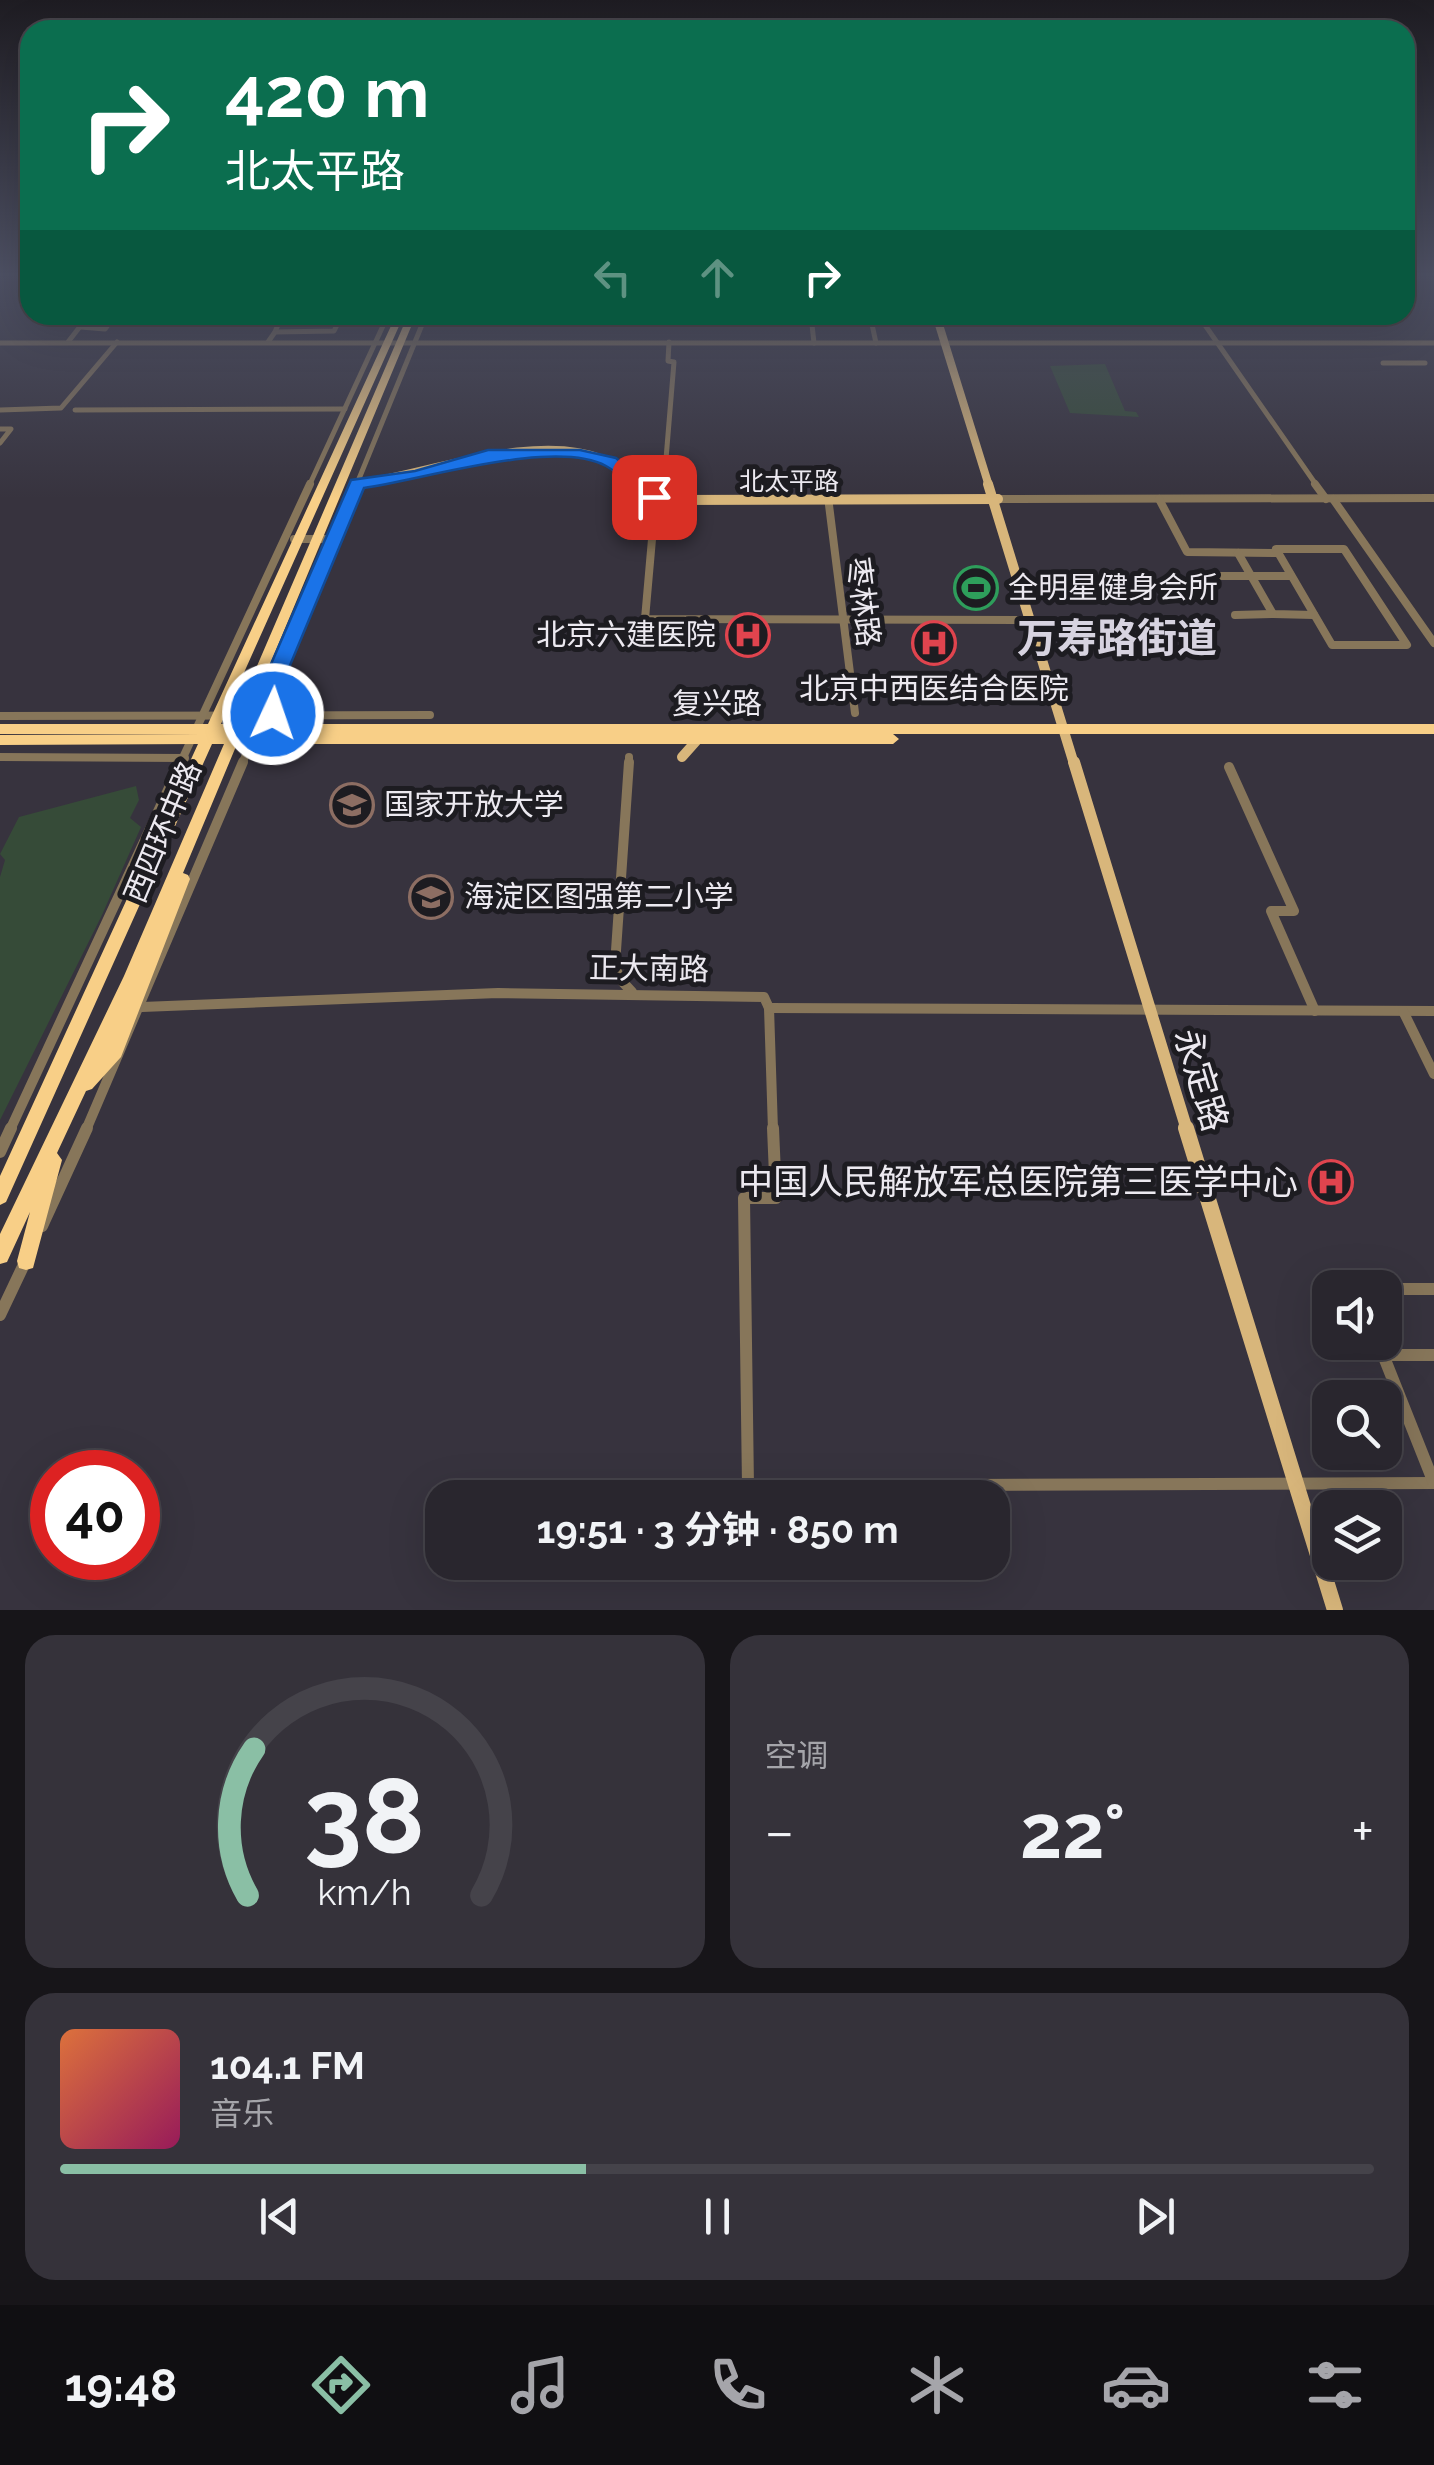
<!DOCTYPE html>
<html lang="zh">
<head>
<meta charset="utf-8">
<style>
	body { margin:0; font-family:Raleway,"Noto Sans SC",sans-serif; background:#35323a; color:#f1f3f6; height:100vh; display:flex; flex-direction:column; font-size:38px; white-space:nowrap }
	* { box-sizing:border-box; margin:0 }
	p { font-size:32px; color:#a5a5aa }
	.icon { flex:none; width:55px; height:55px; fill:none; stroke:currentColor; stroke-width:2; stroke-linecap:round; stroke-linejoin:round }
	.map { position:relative; height:1610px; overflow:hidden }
	.panel { display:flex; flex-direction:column; gap:25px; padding:25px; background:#171519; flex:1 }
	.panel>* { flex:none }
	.banner { position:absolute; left:20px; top:20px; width:1395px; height:305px; border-radius:30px; box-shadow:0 10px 40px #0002,0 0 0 2px #45434a; background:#0b6e4f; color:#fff; overflow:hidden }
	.fabs { position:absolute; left:1312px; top:1270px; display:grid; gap:20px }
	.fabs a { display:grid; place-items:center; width:90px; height:90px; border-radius:20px; background:#29262e; box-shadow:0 10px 40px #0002,0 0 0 2px #45434a; font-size:50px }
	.speed { position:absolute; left:30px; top:1450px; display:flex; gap:20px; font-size:50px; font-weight:700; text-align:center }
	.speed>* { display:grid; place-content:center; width:130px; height:130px; border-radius:50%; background:#29262e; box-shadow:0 10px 40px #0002,0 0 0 2px #45434a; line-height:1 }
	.speed .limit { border:15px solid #d22; background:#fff; color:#111 }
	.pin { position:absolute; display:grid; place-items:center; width:85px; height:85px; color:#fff; margin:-42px; border-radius:20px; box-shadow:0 5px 15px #0006 }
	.me { position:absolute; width:110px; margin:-55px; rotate:3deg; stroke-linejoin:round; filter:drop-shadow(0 0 8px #0008) }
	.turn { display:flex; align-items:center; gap:35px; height:210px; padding:0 40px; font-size:45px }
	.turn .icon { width:130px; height:130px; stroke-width:2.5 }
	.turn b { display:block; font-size:70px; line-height:85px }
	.lanes { display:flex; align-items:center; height:95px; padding:0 40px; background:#0003; justify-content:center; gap:50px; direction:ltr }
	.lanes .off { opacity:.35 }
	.big { font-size:75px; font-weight:700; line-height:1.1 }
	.panel .widget { flex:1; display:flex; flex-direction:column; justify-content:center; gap:15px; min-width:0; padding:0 35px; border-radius:30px; background:#35323a }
	.panel .dial { align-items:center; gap:0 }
	.dial svg { height:260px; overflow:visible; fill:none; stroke:#45434a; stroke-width:7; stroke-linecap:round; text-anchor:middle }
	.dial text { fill:#f1f3f6; stroke:none }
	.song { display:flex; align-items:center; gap:30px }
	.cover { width:120px; height:120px; border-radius:15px; background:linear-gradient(135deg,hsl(20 70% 55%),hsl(330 70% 35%)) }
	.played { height:10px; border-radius:5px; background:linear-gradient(90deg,#8abfa5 40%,#45434a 40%) }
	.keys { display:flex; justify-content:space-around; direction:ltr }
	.heat { display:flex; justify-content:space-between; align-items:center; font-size:55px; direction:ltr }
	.panel .tiles { flex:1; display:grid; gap:25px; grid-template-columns:1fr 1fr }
	.widget:last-child { grid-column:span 2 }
	.trip { position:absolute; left:425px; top:1480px; width:585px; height:100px; border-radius:30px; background:#29262e; box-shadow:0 10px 40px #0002,0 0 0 2px #45434a; font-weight:700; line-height:100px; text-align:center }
	.tab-bar { display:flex; height:160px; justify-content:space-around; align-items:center; background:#100f12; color:#a5a5aa }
	.tab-bar .icon { width:70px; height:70px }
	.tab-bar .active { color:#8abfa5 }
	.tab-bar b { font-size:45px; color:#f1f3f6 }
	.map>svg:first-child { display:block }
	.green { fill:#364b38 }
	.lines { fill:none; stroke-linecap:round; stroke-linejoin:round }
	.minor-far3 { stroke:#87765a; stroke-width:5 }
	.minor-far2 { stroke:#87765a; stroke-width:8 }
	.minor-far1 { stroke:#87765a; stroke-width:10 }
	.minor { stroke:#87765a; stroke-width:12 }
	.major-far3 { stroke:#d8b67b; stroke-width:8 }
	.major-far2 { stroke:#d8b67b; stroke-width:10 }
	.major-far1 { stroke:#d8b67b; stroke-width:12 }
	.major { stroke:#d8b67b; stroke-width:16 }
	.highway { fill:#f8cf87; fill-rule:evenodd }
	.route { fill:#1a73e8; stroke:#114b97; stroke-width:2.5 }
	.labels { text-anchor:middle; stroke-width:10; stroke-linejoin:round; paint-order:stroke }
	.far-street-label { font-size:25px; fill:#ece9f0; stroke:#1d1c21 }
	.poi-label { font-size:30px; fill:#ece9f0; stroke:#1d1c21; text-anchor:start }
	.street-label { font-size:30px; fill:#ece9f0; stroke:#1d1c21 }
	.near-street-label { font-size:35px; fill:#ece9f0; stroke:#1d1c21 }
	.near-poi-label { font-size:35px; fill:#ece9f0; stroke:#1d1c21; text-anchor:end }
	.district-label { font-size:40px; font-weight:bold; fill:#d7d3e0; stroke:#1d1c21 }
</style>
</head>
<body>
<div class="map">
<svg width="1434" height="1610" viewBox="0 0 1434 1610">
	<rect width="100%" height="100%" fill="#37333e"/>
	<g class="green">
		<path d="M 1105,364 L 1125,411 L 1136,412 L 1139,417 L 1070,413 L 1050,366 Z"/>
		<path d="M 136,786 L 139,800 L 130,818 L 141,827 L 102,915 L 0,1120 L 0,877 L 5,860 L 0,854 L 19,817 Z"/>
	</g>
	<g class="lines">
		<g class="minor-far3">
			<path d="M 870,315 L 876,343"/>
			<path d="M 1198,315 L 1317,486"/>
			<path d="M 811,316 L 814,343"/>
			<path d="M 81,327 L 105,329 L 108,325 L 86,327"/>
			<path d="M 275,332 L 282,315"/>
			<path d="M 68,342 L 89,315"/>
			<path d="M 268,342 L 275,332 L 334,331 L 342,315"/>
			<path d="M 0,343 L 1434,343"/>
			<path d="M 1383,363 L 1425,363"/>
			<path d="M 0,410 L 61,408 L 117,342"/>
			<path d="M 75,410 L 345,409"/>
			<path d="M 0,429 L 11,429 L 0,443"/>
			<path d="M 635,484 L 665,471 L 674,362 L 668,361 L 669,342"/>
			<path d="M 309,486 L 388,315"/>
			<path d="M 356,486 L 426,315"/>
		</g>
		<g class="minor-far2">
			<path d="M 1315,484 L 1326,499"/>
			<path d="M 642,491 L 655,505 L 645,619 L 1036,620"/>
			<path d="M 828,497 L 855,713"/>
			<path d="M 998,499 L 1434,498"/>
			<path d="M 1159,499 L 1187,552 L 1277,553"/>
			<path d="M 1333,499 L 1434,643"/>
			<path d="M 294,539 L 334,539"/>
			<path d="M 1276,549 L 1344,549 L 1407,645 L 1332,645 Z"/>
			<path d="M 1238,553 L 1273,614 L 1314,615"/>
			<path d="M 1206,576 L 1291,576"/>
			<path d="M 1235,615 L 1273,614"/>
			<path d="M 0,716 L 430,715"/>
			<path d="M 0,757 L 185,758"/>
			<path d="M 180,764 L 310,484"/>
			<path d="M 242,764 L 252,740 L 249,728 L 303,617 L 357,484"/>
			<path d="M 629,764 L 629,757"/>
		</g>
		<g class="minor-far1">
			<path d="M 629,762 L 615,965 L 619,978 L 632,992"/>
			<path d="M 1229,767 L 1294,911 L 1271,911 L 1315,1011"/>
			<path d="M 142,1007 L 498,993 L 764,997 L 769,1008"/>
			<path d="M 769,1008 L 773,1130"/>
			<path d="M 769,1008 L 1434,1011"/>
			<path d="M 1403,1011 L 1434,1074"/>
			<path d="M 10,1130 L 181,762"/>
			<path d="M 86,1130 L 243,762"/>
		</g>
		<g class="minor">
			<path d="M 773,1128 L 776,1198 L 744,1198 L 748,1486 L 1434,1483"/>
			<path d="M 0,1152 L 11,1128"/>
			<path d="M 42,1226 L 87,1128"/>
			<path d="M 1385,1289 L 1434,1289"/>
			<path d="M 0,1315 L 27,1258"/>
			<path d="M 1378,1342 L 1434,1483"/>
			<path d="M 1383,1355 L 1434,1355"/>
		</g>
		<g class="major-far3">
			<path d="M 936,315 L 989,486"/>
			<path d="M 357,484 C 426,474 536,431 603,459 C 617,465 628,476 640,486"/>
		</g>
		<g class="major-far2">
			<path d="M 637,484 L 667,500 L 998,499"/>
			<path d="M 988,484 L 1074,764"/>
			<path d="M 682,757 L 698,739"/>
		</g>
		<path class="major-far1" d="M 1074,762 L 1187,1130"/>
		<path class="major" d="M 1186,1128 L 1335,1610"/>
		<path class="highway" d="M 396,315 L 404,315 L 221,724 L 232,724 L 408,315 L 416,315 L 245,724 L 1434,724 L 1434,734 L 241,734 L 893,734 L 899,739 L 893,744 L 237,744 L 183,873 L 188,875 L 190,879 L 121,1057 L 92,1089 L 86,1091 L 57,1153 L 62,1160 L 33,1268 L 26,1270 L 19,1268 L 17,1261 L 30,1212 L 7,1262 L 0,1264 L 0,1234 L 124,976 L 224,744 L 212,744 L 6,1202 L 0,1205 L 0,1176 L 198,744 L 0,745 L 0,735 L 203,734 L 0,734 L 0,724 L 208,724 Z"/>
	</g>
	<linearGradient id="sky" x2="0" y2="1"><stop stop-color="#1e1c22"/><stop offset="0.55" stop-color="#4d5063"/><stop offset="1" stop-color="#4d5063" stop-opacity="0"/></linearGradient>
	<rect width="1434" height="499" fill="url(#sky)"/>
	<path class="route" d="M 580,450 L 616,458 L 662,497 L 648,500 C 634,490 621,474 606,466 C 555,438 422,480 364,488 L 273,706 L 284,714 L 273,722 L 251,710 L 351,480 L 415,471 L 488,450 Z"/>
	<defs>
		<g id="stadium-ring" transform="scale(2.25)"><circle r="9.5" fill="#1d1c21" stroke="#2e9e5b" stroke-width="1.5"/><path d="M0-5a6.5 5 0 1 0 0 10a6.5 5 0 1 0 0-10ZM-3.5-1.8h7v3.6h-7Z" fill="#2e9e5b"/></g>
		<g id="hospital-ring" transform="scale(2.25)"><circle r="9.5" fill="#1d1c21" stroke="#e0444e" stroke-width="1.5"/><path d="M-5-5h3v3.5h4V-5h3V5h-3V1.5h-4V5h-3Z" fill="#e0444e"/></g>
		<g id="university-ring" transform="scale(2.25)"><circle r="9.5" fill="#1d1c21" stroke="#8d6e63" stroke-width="1.5"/><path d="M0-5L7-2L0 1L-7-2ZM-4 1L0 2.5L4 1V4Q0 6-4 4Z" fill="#8d6e63"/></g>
		<g id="school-ring" transform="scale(2.25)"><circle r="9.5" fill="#1d1c21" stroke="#8d6e63" stroke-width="1.5"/><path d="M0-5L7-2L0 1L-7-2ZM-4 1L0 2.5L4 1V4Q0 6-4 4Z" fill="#8d6e63"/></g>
	</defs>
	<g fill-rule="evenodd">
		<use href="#stadium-ring" x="976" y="588"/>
		<use href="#hospital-ring" x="748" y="635"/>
		<use href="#hospital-ring" x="934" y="643"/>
		<use href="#university-ring" x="352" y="805"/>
		<use href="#school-ring" x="431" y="897"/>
		<use href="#hospital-ring" x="1331" y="1182"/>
	</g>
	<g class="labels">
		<g class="far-street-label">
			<text x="789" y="490">北太平路</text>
		</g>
		<g class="poi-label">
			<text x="1008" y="598">全明星健身会所</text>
			<text x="716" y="645" text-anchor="end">北京六建医院</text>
			<text x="934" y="699" text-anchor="middle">北京中西医结合医院</text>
			<text x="384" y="815">国家开放大学</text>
			<text x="464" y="907">海淀区图强第二小学</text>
		</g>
		<g class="street-label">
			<text transform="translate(863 602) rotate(83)" y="10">枣林路</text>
			<text x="717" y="714">复兴路</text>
			<text transform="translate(163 832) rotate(-67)" y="10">西四环中路</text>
			<text transform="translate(649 969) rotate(1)" y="10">正大南路</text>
		</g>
		<g class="near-street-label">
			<text transform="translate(1201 1080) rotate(73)" y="12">永定路</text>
		</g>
		<g class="near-poi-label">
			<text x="1298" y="1194">中国人民解放军总医院第三医学中心</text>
		</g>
		<g class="district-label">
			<text x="1117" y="652">万寿路街道</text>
		</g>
	</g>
</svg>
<div class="fabs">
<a><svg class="icon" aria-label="sound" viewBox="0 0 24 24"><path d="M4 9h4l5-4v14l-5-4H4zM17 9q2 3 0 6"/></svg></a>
<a><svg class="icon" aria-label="search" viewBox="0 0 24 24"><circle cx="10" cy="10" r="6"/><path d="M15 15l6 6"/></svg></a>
<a><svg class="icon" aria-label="layers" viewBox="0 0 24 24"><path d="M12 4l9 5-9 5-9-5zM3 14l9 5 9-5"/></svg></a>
</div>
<div class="speed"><div class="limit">40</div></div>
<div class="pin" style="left:654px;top:497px;background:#d93025"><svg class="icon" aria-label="arrive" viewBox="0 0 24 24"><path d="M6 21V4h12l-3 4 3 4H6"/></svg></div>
<svg class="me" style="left:273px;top:714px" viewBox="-20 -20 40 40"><circle r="17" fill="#1a73e8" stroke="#fff" stroke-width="3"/><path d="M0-11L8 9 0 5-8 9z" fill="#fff"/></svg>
<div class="trip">19:51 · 3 分钟 · 850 m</div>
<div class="banner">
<div class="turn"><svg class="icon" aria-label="right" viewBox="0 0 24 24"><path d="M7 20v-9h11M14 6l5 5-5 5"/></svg><div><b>420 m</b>北太平路</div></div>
<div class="lanes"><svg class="icon off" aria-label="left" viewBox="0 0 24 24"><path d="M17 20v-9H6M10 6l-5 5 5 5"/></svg><svg class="icon off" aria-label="ahead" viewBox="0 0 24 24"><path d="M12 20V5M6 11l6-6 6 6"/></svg><svg class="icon" aria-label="right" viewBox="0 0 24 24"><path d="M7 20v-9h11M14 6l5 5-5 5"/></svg></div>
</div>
</div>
<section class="panel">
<div class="tiles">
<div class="widget dial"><svg viewBox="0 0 100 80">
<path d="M14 69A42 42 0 1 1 86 69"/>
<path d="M14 69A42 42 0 0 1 16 24" stroke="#8abfa5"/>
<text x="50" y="56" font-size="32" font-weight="700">38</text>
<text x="50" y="72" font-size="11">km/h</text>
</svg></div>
<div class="widget"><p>空调</p>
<div class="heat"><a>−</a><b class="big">22°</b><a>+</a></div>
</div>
<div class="widget">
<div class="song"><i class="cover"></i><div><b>104.1 FM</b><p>音乐</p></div></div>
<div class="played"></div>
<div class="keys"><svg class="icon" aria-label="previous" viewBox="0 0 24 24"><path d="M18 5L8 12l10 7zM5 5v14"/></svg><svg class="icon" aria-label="pause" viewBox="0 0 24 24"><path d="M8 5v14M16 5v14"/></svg><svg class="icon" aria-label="next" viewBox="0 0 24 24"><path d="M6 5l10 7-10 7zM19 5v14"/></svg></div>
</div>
</div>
</section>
<nav class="tab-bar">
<b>19:48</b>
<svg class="icon active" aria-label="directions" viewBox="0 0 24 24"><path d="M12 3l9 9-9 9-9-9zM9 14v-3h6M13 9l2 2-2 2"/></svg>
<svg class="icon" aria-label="music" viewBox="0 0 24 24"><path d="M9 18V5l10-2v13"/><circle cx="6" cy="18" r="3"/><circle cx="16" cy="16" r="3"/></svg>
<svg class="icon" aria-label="phone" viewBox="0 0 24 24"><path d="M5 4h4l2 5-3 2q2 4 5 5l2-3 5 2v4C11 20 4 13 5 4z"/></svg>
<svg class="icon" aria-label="climate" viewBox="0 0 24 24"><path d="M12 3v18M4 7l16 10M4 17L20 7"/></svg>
<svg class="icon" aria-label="car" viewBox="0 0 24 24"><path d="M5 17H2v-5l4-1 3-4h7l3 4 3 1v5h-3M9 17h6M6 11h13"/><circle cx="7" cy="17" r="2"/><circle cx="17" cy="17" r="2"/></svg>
<svg class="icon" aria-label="filters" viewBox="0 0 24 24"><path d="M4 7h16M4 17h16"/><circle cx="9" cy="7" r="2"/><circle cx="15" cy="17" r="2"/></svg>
</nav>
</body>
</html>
